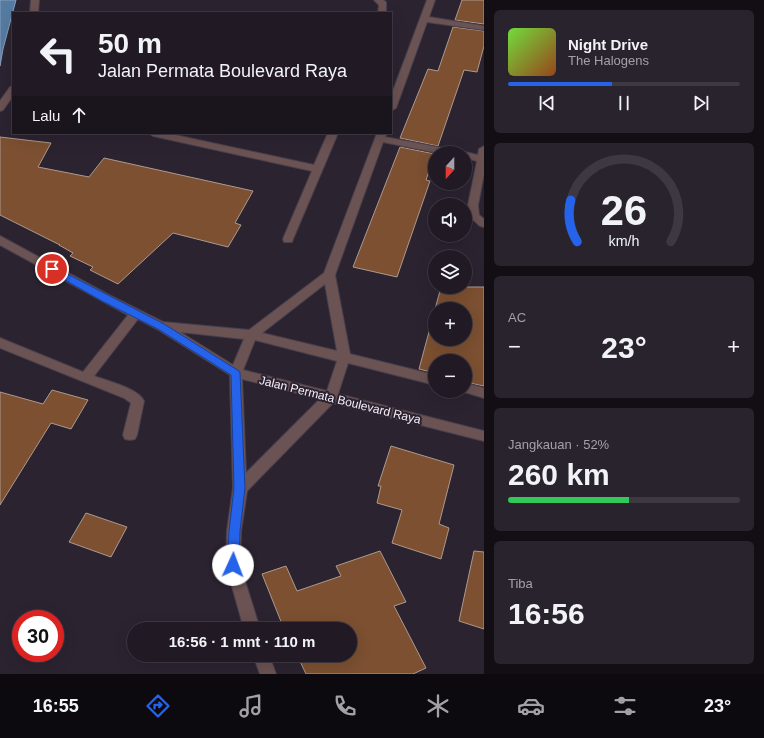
<!DOCTYPE html>
<html lang="id">
<head>
<meta charset="utf-8">
<style>
	body { margin:0; font-family:Arial,sans-serif; background:#29232d; color:#f1f3f6; height:100vh; display:flex; flex-direction:column; font-size:15px; white-space:nowrap }
	* { box-sizing:border-box; margin:0 }
	p { font-size:13px; color:#a2a1a7 }
	.icon { flex:none; width:22px; height:22px; fill:none; stroke:currentColor; stroke-width:2; stroke-linecap:round; stroke-linejoin:round }
	.map { position:relative; flex:1; overflow:hidden }
	.details { display:flex; flex-direction:column; gap:10px; padding:10px; background:#120e14; width:280px }
	.details>* { flex:none }
	.hud { position:absolute; left:12px; top:12px; width:380px; height:122px; border-radius:0px; box-shadow:0 4px 16px #0002,0 0 0 1px #3e3842; background:#211a25; color:#f1f3f6; overflow:hidden }
	.needle { width:26px; rotate:201deg }
	.buttons { position:absolute; left:428px; top:146px; display:grid; gap:8px }
	.buttons a { display:grid; place-items:center; width:44px; height:44px; border-radius:50%; background:#211a25; box-shadow:0 4px 16px #0002,0 0 0 1px #3e3842; font-size:20px }
	.speed { position:absolute; left:12px; top:610px; display:flex; gap:8px; font-size:20px; font-weight:700; text-align:center }
	.speed>* { display:grid; place-content:center; width:52px; height:52px; border-radius:50%; background:#211a25; box-shadow:0 4px 16px #0002,0 0 0 1px #3e3842; line-height:1 }
	.speed .limit { border:6px solid #d22; background:#fff; color:#111 }
	.pin { position:absolute; display:grid; place-items:center; width:34px; height:34px; color:#fff; margin:-17px; border:2px solid #fff; border-radius:50%; box-shadow:0 1px 4px #0007 }
	.me { position:absolute; width:44px; margin:-22px; rotate:2deg; stroke-linejoin:round; filter:drop-shadow(0 0 3px #0008) }
	.turn { display:flex; align-items:center; gap:14px; height:84px; padding:0 20px; font-size:18px }
	.turn .icon { width:52px; height:52px; stroke-width:2.5 }
	.turn b { display:block; font-size:28px; line-height:34px }
	.then { display:flex; align-items:center; height:38px; padding:0 20px; background:#0003; gap:8px; font-size:15px }
	.big { font-size:30px; font-weight:700; line-height:1.1 }
	.details .widget { flex:1; display:flex; flex-direction:column; justify-content:center; gap:6px; min-width:0; padding:0 14px; border-radius:6px; background:#29232d }
	.details .dial { align-items:center; gap:0 }
	.dial svg { height:104px; overflow:visible; fill:none; stroke:#3e3842; stroke-width:7; stroke-linecap:round; text-anchor:middle }
	.dial text { fill:#f1f3f6; stroke:none }
	.song { display:flex; align-items:center; gap:12px }
	.cover { width:48px; height:48px; border-radius:6px; background:linear-gradient(135deg,hsl(100 70% 55%),hsl(20 70% 35%)) }
	.played { height:4px; border-radius:2px; background:linear-gradient(90deg,#2563eb 45%,#3e3842 45%) }
	.keys { display:flex; justify-content:space-around; direction:ltr }
	.heat { display:flex; justify-content:space-between; align-items:center; font-size:22px; direction:ltr }
	.charge { height:6px; border-radius:3px; background:linear-gradient(90deg,#34c759 52%,#3e3842 0) }
	.trip { position:absolute; left:127px; top:622px; width:230px; height:40px; border-radius:20px; background:#211a25; box-shadow:0 4px 16px #0002,0 0 0 1px #3e3842; font-weight:700; line-height:40px; text-align:center }
	.menu { display:flex; height:64px; justify-content:space-around; align-items:center; background:#0d0a0f; color:#a2a1a7 }
	.menu .icon { width:28px; height:28px }
	.menu .current { color:#2563eb }
	.menu b { font-size:18px; color:#f1f3f6 }
	main { display:flex; flex:1; min-height:0 }
	.map>svg:first-child { display:block }
	.water { fill:#567ba2; stroke:#869ebc }
	.building { fill:#7c5031; stroke:#ad9a8e; fill-rule:evenodd }
	.lines { fill:none; stroke-linecap:round; stroke-linejoin:round }
	.minor-casing { stroke:#48404d; stroke-width:2 }
	.minor { fill:#6b5253; fill-rule:evenodd }
	.route { fill:#2563eb; stroke:#184099 }
	.labels { text-anchor:middle; stroke-width:4; stroke-linejoin:round; paint-order:stroke }
	.street-label { font-size:12px; fill:#f5eff9; stroke:#2c2331 }
</style>
</head>
<body>
<main>
<div class="map">
<svg width="484" height="674" viewBox="0 0 484 674">
	<rect width="100%" height="100%" fill="#2c2331"/>
	<path class="water" d="M 0,0 L 16,0 L 3,49 L 0,66 Z"/>
	<g class="building">
		<path d="M 462,0 L 484,0 L 484,24 L 455,20 Z"/>
		<path d="M 453,27 L 484,31 L 484,46 L 477,72 L 464,70 L 438,146 L 400,138 L 428,69 L 438,71 Z"/>
		<path d="M 0,137 L 51,143 L 38,167 L 89,177 L 104,158 L 253,191 L 235,223 L 241,225 L 228,247 L 173,233 L 118,284 L 90,270 L 93,267 L 70,256 L 73,253 L 59,245 L 60,245 L 0,215 Z"/>
		<path d="M 400,147 L 435,154 L 426,180 L 430,181 L 397,277 L 353,267 Z"/>
		<path d="M 441,287 L 484,287 L 484,386 L 465,382 L 465,361 L 435,361 L 435,373 L 419,369 ZM 435,309 L 465,309 L 465,339 L 435,339 Z"/>
		<path d="M 52,390 L 88,400 L 71,429 L 51,423 L 0,505 L 0,392 L 43,404 Z"/>
		<path d="M 391,446 L 454,465 L 439,524 L 449,528 L 441,559 L 392,543 L 402,510 L 377,503 L 381,486 L 378,486 Z"/>
		<path d="M 86,513 L 127,527 L 111,557 L 69,542 Z"/>
		<path d="M 380,551 L 406,602 L 394,606 L 426,668 L 413,674 L 306,674 L 297,655 L 350,655 L 350,629 L 284,629 L 262,574 L 286,566 L 297,591 L 341,576 L 336,566 Z"/>
		<path d="M 474,551 L 484,552 L 484,629 L 459,621 Z"/>
	</g>
	<g class="lines">
		<g class="minor-casing">
			<g id="minor">
				<path d="M 31,0 L 39,0 L 38,13 L 30,13 Z"/>
				<path d="M 374,0 L 383,0 L 386,2 L 386,13 L 378,13 L 379,5 Z"/>
				<path d="M 427,0 L 435,0 L 429,17 L 484,26 L 484,30 L 427,22 L 396,108 L 391,111 L 391,96 Z"/>
				<path d="M 13,86 L 13,96 L 3,110 L 0,111 L 0,101 L 10,87 Z"/>
				<path d="M 148,133 L 166,133 L 314,165 L 328,133 L 338,133 L 293,239 L 292,242 L 284,242 L 283,239 L 312,171 L 153,136 Z"/>
				<path d="M 377,133 L 387,133 L 385,137 L 453,150 L 458,153 L 438,153 L 383,142 L 335,275 L 350,354 L 435,375 L 435,385 L 348,363 L 338,394 L 484,431 L 484,441 L 333,403 L 247,491 L 241,531 L 240,565 L 260,629 L 244,629 L 226,565 L 227,531 L 233,488 L 230,375 L 157,329 L 138,319 L 94,376 C 107,381 138,388 144,401 L 137,435 L 135,439 L 130,440 L 125,439 L 123,435 L 131,403 L 124,398 L 0,348 L 0,338 L 83,372 L 128,315 L 0,245 L 0,236 L 109,295 L 163,322 L 249,330 L 324,273 ZM 325,284 L 337,351 L 262,333 ZM 180,332 L 244,339 L 233,365 ZM 255,340 L 337,361 L 327,391 L 243,370 ZM 242,379 L 320,399 L 246,473 Z"/>
				<path d="M 484,146 L 484,174 L 478,205 L 479,215 L 484,219 L 484,227 L 480,226 L 469,216 L 468,205 L 477,161 L 465,158 L 465,153 L 462,153 L 465,152 L 478,155 L 479,149 Z"/>
				<path d="M 465,383 L 484,388 L 484,398 L 461,391 L 465,391 Z"/>
				<path d="M 253,655 L 269,655 L 276,674 L 260,674 Z"/>
			</g>
		</g>
		<use href="#minor" class="minor"/>
	</g>
	<path class="route" d="M 52,266 L 164,324 L 239,371 L 240,373 L 245,488 L 240,531 L 239,565 L 237,568 L 233,570 L 229,568 L 227,565 L 229,531 L 234,488 L 231,375 L 158,329 L 102,301 L 49,271 L 48,269 Z"/>
	<g class="labels">
		<g class="street-label">
			<text transform="translate(340 400) rotate(14)" y="4">Jalan Permata Boulevard Raya</text>
		</g>
	</g>
</svg>
<div class="buttons">
<a><svg class="needle" viewBox="-14 -14 28 28"><path d="M0-13l5 13h-10z" fill="#e53935"/><path d="M0 13l5-13h-10z" fill="#a2a1a7"/></svg></a>
<a><svg class="icon" aria-label="sound" viewBox="0 0 24 24"><path d="M4 9h4l5-4v14l-5-4H4zM17 9q2 3 0 6"/></svg></a>
<a><svg class="icon" aria-label="layers" viewBox="0 0 24 24"><path d="M12 4l9 5-9 5-9-5zM3 14l9 5 9-5"/></svg></a>
<a>+</a>
<a>−</a>
</div>
<div class="speed"><div class="limit">30</div></div>
<div class="pin" style="left:52px;top:269px;background:#d93025"><svg class="icon" aria-label="arrive" viewBox="0 0 24 24"><path d="M6 21V4h12l-3 4 3 4H6"/></svg></div>
<svg class="me" style="left:233px;top:565px" viewBox="-20 -20 40 40"><circle r="19" fill="#fff"/><path d="M0-13L10 11 0 6-10 11z" fill="#2563eb"/></svg>
<div class="trip">16:56 · 1 mnt · 110 m</div>
<div class="hud">
<div class="turn"><svg class="icon" aria-label="left" viewBox="0 0 24 24"><path d="M17 20v-9H6M10 6l-5 5 5 5"/></svg><div><b>50 m</b>Jalan Permata Boulevard Raya</div></div>
<div class="then">Lalu<svg class="icon" aria-label="ahead" viewBox="0 0 24 24"><path d="M12 20V5M6 11l6-6 6 6"/></svg></div>
</div>
</div>
<section class="details">
<div class="widget">
<div class="song"><i class="cover"></i><div><b>Night Drive</b><p>The Halogens</p></div></div>
<div class="played"></div>
<div class="keys"><svg class="icon" aria-label="previous" viewBox="0 0 24 24"><path d="M18 5L8 12l10 7zM5 5v14"/></svg><svg class="icon" aria-label="pause" viewBox="0 0 24 24"><path d="M8 5v14M16 5v14"/></svg><svg class="icon" aria-label="next" viewBox="0 0 24 24"><path d="M6 5l10 7-10 7zM19 5v14"/></svg></div>
</div>
<div class="widget dial"><svg viewBox="0 0 100 80">
<path d="M14 69A42 42 0 1 1 86 69"/>
<path d="M14 69A42 42 0 0 1 9 37" stroke="#2563eb"/>
<text x="50" y="56" font-size="32" font-weight="700">26</text>
<text x="50" y="72" font-size="11">km/h</text>
</svg></div>
<div class="widget"><p>AC</p>
<div class="heat"><a>−</a><b class="big">23°</b><a>+</a></div>
</div>
<div class="widget"><p>Jangkauan · 52%</p><b class="big">260 km</b><div class="charge"></div></div>
<div class="widget"><p>Tiba</p><b class="big">16:56</b></div>
</section>
</main>
<nav class="menu">
<b>16:55</b>
<svg class="icon current" aria-label="directions" viewBox="0 0 24 24"><path d="M12 3l9 9-9 9-9-9zM9 14v-3h6M13 9l2 2-2 2"/></svg>
<svg class="icon" aria-label="music" viewBox="0 0 24 24"><path d="M9 18V5l10-2v13"/><circle cx="6" cy="18" r="3"/><circle cx="16" cy="16" r="3"/></svg>
<svg class="icon" aria-label="phone" viewBox="0 0 24 24"><path d="M5 4h4l2 5-3 2q2 4 5 5l2-3 5 2v4C11 20 4 13 5 4z"/></svg>
<svg class="icon" aria-label="climate" viewBox="0 0 24 24"><path d="M12 3v18M4 7l16 10M4 17L20 7"/></svg>
<svg class="icon" aria-label="car" viewBox="0 0 24 24"><path d="M5 17H2v-5l4-1 3-4h7l3 4 3 1v5h-3M9 17h6M6 11h13"/><circle cx="7" cy="17" r="2"/><circle cx="17" cy="17" r="2"/></svg>
<svg class="icon" aria-label="filters" viewBox="0 0 24 24"><path d="M4 7h16M4 17h16"/><circle cx="9" cy="7" r="2"/><circle cx="15" cy="17" r="2"/></svg>
<b>23°</b>
</nav>
</body>
</html>
